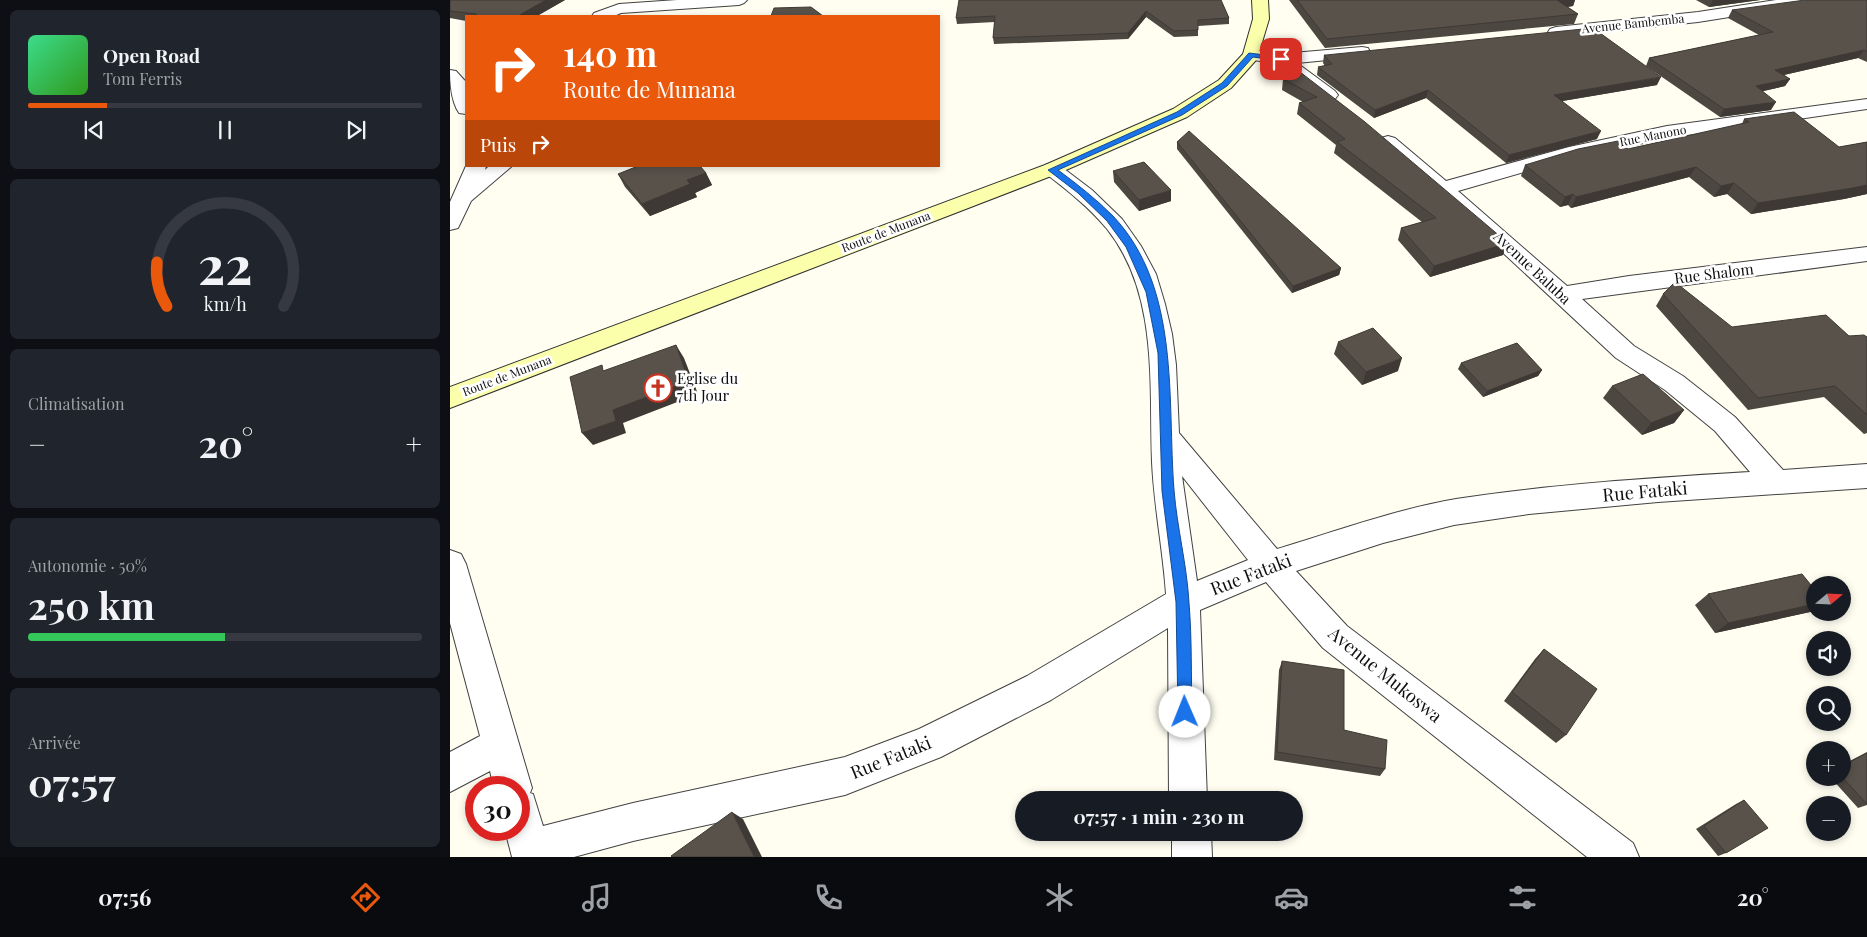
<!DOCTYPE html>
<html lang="fr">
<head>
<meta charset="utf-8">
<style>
	body { margin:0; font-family:"Playfair Display",serif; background:#20242c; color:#f1f3f6; height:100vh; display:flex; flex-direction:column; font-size:19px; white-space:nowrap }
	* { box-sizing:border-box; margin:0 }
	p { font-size:16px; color:#9ea1a6 }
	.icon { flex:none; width:28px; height:28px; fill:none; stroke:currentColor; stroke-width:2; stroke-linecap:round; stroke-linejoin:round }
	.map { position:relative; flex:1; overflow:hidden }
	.panel { display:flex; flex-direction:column; gap:10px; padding:10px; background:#0d0f14; width:450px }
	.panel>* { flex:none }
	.guide { position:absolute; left:15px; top:15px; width:475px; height:152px; border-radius:0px; box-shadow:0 2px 8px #0003; background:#ea580c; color:#fff; overflow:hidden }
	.needle { width:32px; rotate:71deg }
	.buttons { position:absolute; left:1356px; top:576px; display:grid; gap:10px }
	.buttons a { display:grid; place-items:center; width:45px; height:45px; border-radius:50%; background:#171b24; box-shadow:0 2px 8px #0003; font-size:25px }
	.speed { position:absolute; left:15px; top:776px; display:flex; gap:10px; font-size:25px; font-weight:700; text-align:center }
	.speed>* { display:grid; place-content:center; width:65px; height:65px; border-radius:50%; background:#171b24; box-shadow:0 2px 8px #0003; line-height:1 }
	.speed .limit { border:8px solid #d22; background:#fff; color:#111 }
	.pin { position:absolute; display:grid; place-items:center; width:42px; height:42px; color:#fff; margin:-21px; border-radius:10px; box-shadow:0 2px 8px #0006 }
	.me { position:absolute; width:55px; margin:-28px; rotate:359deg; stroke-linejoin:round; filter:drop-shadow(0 0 4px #0008) }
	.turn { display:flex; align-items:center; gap:18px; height:105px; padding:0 15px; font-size:22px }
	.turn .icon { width:65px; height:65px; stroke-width:2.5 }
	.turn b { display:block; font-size:35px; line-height:42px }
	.then { display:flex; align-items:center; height:48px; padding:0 15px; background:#0003; gap:10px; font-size:19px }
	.big { font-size:38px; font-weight:700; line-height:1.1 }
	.panel .tile { flex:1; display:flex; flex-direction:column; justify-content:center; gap:8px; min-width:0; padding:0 18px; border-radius:8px; background:#20242c }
	.panel .dial { align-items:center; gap:0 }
	.dial svg { height:130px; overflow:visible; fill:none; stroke:#363941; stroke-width:7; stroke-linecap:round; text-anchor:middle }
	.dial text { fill:#f1f3f6; stroke:none }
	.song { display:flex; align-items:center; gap:15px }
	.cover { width:60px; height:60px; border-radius:8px; background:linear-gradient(135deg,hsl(150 70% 55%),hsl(110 70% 35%)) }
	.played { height:5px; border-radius:2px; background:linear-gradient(90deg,#ea580c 20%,#363941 20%) }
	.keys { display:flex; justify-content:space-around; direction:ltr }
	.heat { display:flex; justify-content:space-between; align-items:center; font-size:28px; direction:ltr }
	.charge { height:8px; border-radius:4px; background:linear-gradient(90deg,#34c759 50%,#363941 0) }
	.trip { position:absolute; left:565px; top:791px; width:288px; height:50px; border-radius:25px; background:#171b24; box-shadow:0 2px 8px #0003; font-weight:700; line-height:50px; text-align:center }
	.tab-bar { display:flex; height:80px; justify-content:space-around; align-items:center; background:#090b0e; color:#9ea1a6 }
	.tab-bar .icon { width:35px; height:35px }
	.tab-bar .selected { color:#ea580c }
	.tab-bar b { font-size:22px; color:#f1f3f6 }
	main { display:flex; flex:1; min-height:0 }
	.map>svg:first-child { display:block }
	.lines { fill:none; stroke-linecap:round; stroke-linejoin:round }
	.minor-casing { stroke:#424242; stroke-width:2 }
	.secondary-casing { stroke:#313131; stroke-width:2 }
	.minor { fill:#fff; fill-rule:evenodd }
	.secondary { fill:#fbffac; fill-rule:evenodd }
	.wall { fill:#4c4740 }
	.shaded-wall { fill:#3e3934 }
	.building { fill:#58524b; stroke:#3e3934 }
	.route { fill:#1a73e8; stroke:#114b97 }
	.labels { text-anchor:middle; stroke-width:5; stroke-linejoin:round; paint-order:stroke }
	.far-street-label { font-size:12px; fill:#0f0f0f; stroke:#fff }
	.street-label { font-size:15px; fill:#0f0f0f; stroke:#fff }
	.poi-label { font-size:15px; fill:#0f0f0f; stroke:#fff; text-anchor:start }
	.near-street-label { font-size:18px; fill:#0f0f0f; stroke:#fff }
</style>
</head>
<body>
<main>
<section class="panel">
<div class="tile">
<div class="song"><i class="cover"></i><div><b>Open Road</b><p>Tom Ferris</p></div></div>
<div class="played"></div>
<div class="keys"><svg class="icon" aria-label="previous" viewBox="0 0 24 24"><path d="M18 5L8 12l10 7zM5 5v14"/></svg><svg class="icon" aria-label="pause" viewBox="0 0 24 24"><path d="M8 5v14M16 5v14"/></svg><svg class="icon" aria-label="next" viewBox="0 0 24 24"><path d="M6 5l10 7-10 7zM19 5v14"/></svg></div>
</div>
<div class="tile dial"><svg viewBox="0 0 100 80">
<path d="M14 69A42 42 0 1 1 86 69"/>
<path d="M14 69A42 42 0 0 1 8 42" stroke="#ea580c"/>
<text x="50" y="56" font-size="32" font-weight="700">22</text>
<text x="50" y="72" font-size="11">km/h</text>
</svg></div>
<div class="tile"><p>Climatisation</p>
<div class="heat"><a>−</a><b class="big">20°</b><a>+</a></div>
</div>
<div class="tile"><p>Autonomie · 50%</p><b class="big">250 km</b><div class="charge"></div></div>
<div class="tile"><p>Arrivée</p><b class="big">07:57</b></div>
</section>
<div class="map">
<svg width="1417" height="857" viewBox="0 0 1417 857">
	<rect width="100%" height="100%" fill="#fffef1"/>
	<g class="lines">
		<g class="minor-casing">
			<g id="minor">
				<path d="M 227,0 L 297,0 L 294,3 L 289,5 L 171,13 L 164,16 L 142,16 L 144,13 L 169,4 Z"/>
				<path d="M 1326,0 L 1363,0 L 1360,3 L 1355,5 L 1248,22 L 1106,37 L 1100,35 L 1098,32 L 1100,29 L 1106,27 L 1248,12 Z"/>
				<path d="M 912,47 L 918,48 L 920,52 L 918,56 L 847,63 L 885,91 L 888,95 L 885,99 L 879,100 L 873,99 L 826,63 L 795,59 L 793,55 L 795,51 L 801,50 L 831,54 Z"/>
				<path d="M 0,70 L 6,71 L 16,82 L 16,114 L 9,113 C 1,101 0,83 0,70 Z"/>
				<path d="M 1417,99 L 1417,109 L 1217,138 L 1123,158 L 1008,191 L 1117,286 L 1179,276 L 1417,247 L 1417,261 L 1132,299 L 1184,346 L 1233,376 L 1285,417 L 1333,470 L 1417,464 L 1417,488 L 1208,502 L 1079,514 L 1004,525 L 933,543 L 846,571 L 897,626 L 1183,843 L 1189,857 L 1137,857 L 873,648 L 816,582 L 750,610 L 757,800 L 719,800 L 718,628 L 601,700 L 491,757 L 395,795 L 183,841 L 124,857 L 62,857 L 55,830 L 69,830 L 69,788 L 44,788 L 40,771 L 0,792 L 0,752 L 30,736 L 0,623 L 0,550 L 11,554 L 16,564 L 82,788 L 80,793 L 83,794 L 93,826 L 183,803 L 395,757 L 469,729 L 577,676 L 716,594 C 713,550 704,507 702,462 C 699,385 709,294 657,229 C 639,207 617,190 595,173 L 592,169 L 595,165 L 602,163 L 609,165 L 642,190 L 672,219 L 691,246 L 706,274 L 715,304 L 722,334 L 726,365 L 729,433 L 827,549 C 884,532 947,509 1006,499 C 1103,484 1202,478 1300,472 L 1265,431 L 1215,390 L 1166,358 L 1036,237 L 931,146 L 928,142 L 931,138 L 938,136 L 945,138 L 996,181 L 1119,147 L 1217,126 ZM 732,476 L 798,560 L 747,581 Z"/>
				<path d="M 16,166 L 36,166 L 35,170 L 39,166 L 62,166 L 21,201 L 8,228 L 0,230 L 0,202 Z"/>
				<path d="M 722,832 L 761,832 L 762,857 L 722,857 Z"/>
			</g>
		</g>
		<g class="secondary-casing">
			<path id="secondary" d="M 802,0 L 818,0 L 819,19 L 807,59 L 781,88 L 737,117 L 609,173 L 0,408 L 0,387 L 595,165 L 723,109 L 769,80 L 793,54 L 803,19 Z"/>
		</g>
		<use href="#minor" class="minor"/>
		<use href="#secondary" class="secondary"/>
	</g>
	<g class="wall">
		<path d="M 0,0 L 115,0 L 87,16 L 16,16 L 16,21 L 0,18 Z"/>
		<path d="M 771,0 L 779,18 L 779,24 L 748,26 L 748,36 L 724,37 L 696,17 L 678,39 L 544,44 L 543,38 L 545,22 L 507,24 L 506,18 Z"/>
		<path d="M 839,0 L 1125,0 L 1123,6 L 1117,7 L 1128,14 L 1124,24 L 875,48 Z"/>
		<path d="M 1246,0 L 1310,0 L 1259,7 Z"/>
		<path d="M 1417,0 L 1417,62 L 1408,58 L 1334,75 L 1340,79 L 1335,86 L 1313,91 L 1321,110 L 1270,117 L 1196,66 L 1199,58 L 1309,35 L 1278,18 L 1282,10 Z"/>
		<path d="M 874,55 L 1207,85 L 1112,101 L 1147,139 L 1056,163 L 976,98 L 924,118 L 867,75 L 868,67 L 875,66 L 873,63 Z"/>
		<path d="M 850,72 L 1053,255 L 980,277 L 948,240 L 951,228 L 972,222 L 884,153 L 886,145 L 847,114 L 849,103 L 853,102 L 832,90 L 833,79 Z"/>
		<path d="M 1294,119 L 1389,147 L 1417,142 L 1417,194 L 1394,199 L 1301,214 L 1277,194 L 1264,197 L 1239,177 L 1121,208 L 1118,205 L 1110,207 L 1071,176 L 1075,165 L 1178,149 L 1292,124 Z"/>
		<path d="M 727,142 L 891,268 L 889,275 L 842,293 L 727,149 Z"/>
		<path d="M 663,171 L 721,201 L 689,211 L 664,182 Z"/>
		<path d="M 256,173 L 262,185 L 245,193 L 247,197 L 200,216 L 175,187 L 168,174 Z"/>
		<path d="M 1213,294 L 1282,327 L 1417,337 L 1417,433 L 1414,434 L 1374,397 L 1298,410 L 1206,306 Z"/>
		<path d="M 888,342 L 948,371 L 912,385 L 884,354 Z"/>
		<path d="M 1011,363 L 1092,370 L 1088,376 L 1033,397 L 1008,369 Z"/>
		<path d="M 1162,386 L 1234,410 L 1224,423 L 1192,435 L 1153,398 Z"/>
		<path d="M 1365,590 L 1365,609 L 1360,612 L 1265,633 L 1245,605 L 1258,594 Z"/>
		<path d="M 1094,649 L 1116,735 L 1106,743 L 1054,701 L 1085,659 Z"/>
		<path d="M 832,661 L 894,730 L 935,769 L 930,776 L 824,760 L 829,670 Z"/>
		<path d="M 1417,752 L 1417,805 L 1408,808 L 1381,778 L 1392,778 L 1392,765 Z"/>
		<path d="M 1294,800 L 1276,853 L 1268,856 L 1246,829 L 1286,804 Z"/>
	</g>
	<g class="shaded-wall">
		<path d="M 96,0 L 115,0 L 87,16 L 68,16 Z"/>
		<path d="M 1107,0 L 1125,0 L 1123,6 L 1104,9 Z"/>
		<path d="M 1263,0 L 1310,0 L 1259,7 Z"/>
		<path d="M 696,11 L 696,17 L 678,39 L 678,33 Z"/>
		<path d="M 1414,50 L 1408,58 L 1320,78 L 1325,70 Z"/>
		<path d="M 1211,77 L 1207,85 L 1101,103 L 1104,95 Z"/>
		<path d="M 1340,79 L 1335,86 L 1301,94 L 1306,86 Z"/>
		<path d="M 978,90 L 976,98 L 924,118 L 925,110 Z"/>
		<path d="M 1326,102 L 1321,110 L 1270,117 L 1274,109 Z"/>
		<path d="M 1151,131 L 1147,139 L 1056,163 L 1059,155 Z"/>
		<path d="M 1246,167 L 1239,177 L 1121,208 L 1126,197 Z"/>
		<path d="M 256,173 L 262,185 L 245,193 L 247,197 L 200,216 L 192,204 L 237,180 Z"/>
		<path d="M 1284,183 L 1277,194 L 1264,197 L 1271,186 Z"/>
		<path d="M 1417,185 L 1417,194 L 1394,199 L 1301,214 L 1308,203 Z"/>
		<path d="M 721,190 L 721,201 L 689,211 L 689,200 Z"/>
		<path d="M 1123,194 L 1118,205 L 1110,207 L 1115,197 Z"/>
		<path d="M 1058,243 L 1053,255 L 980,277 L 984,266 Z"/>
		<path d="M 891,268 L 889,275 L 842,293 L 843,286 Z"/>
		<path d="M 226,345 L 234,358 L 248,394 L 173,423 L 176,433 L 143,445 L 132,433 Z"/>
		<path d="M 952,358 L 948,371 L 912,385 L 916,372 Z"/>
		<path d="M 1092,370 L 1088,376 L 1033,397 L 1037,391 Z"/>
		<path d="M 1234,410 L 1224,423 L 1192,435 L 1201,423 Z"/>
		<path d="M 1365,604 L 1365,609 L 1360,612 L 1265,633 L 1278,623 Z"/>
		<path d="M 282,812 L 293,819 L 312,857 L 304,857 Z"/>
	</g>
	<g class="building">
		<path d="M 0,0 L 96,0 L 68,16 L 27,16 L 26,14 L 0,11 Z"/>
		<path d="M 509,0 L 771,0 L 779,18 L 748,20 L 748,30 L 724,31 L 696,11 L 678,33 L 543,38 L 545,16 L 506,18 Z"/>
		<path d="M 847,0 L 1107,0 L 1128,14 L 877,39 Z"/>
		<path d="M 1355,0 L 1417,0 L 1417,52 L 1414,50 L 1325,70 L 1340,79 L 1306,86 L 1326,102 L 1274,109 L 1199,58 L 1323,32 L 1282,10 Z"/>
		<path d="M 361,7 L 373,16 L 321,16 L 324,8 Z"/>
		<path d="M 1143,28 L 1211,77 L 1104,95 L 1151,131 L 1059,155 L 978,90 L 925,110 L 868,67 L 882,64 L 874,55 L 876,55 Z"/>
		<path d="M 850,72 L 915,122 L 1058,243 L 984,266 L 951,228 L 986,218 L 887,142 L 895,139 L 849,103 L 867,97 L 833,79 Z"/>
		<path d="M 1344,112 L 1389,147 L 1417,142 L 1417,185 L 1403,188 L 1308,203 L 1284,183 L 1271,186 L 1246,167 L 1126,197 L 1123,194 L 1115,197 L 1075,165 L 1128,149 L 1168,141 L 1178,149 L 1299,122 L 1294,119 Z"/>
		<path d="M 739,131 L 891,268 L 843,286 L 727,142 Z"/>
		<path d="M 694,162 L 721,190 L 689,200 L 663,171 Z"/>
		<path d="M 188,166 L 250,166 L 256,173 L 237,180 L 240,184 L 192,204 L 168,174 Z"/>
		<path d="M 1225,282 L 1282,327 L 1376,315 L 1399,336 L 1414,335 L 1417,337 L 1417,415 L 1385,386 L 1308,398 L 1213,294 Z"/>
		<path d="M 923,328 L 952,358 L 916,372 L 888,342 Z"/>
		<path d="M 1067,343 L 1092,370 L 1037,391 L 1011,363 Z"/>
		<path d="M 226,345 L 239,381 L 163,410 L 166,421 L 132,433 L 120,377 L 152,365 L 153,371 Z"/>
		<path d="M 1193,374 L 1234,410 L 1201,423 L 1162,386 Z"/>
		<path d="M 1352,574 L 1365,590 L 1365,604 L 1278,623 L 1258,594 Z"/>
		<path d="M 1094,649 L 1147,689 L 1116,735 L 1062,692 Z"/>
		<path d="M 832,661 L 894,670 L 894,730 L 937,740 L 935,769 L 827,752 Z"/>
		<path d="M 1417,753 L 1417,804 L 1392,777 L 1392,766 Z"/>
		<path d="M 1294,800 L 1318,828 L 1276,853 L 1254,826 Z"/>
		<path d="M 282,812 L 304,857 L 222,857 L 221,856 Z"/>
	</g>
	<path class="route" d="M 799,53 L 831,57 L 835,59 L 831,61 L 803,57 L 777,86 L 732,115 L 608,170 C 627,184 646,199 663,216 C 731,288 717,400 724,490 C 727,528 737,565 739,603 C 742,639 741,676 742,712 L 740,717 L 735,720 L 730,717 L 728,712 L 726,602 L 712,491 L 708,353 L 696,292 L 676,247 L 657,221 L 628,193 L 598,170 L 727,112 L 772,83 Z"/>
	<defs>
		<g id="church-ring" transform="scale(1.4375)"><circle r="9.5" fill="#fff" stroke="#c53321" stroke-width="1.5"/><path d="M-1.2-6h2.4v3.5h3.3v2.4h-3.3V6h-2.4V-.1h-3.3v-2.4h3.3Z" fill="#c53321"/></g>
	</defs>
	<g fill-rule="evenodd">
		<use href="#church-ring" x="208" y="388"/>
	</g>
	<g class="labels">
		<g class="far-street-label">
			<text transform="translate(1183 24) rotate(-6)" y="4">Avenue Bambemba</text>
			<text transform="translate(1203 136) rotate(-11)" y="4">Rue Manono</text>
			<text transform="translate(436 232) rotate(-21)" y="4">Route de Munana</text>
			<text transform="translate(57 376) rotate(-21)" y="4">Route de Munana</text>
		</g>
		<g class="street-label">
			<text transform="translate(1082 268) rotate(43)" y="5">Avenue Baluba</text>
			<text transform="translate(1264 274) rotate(-7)" y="5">Rue Shalom</text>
		</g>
		<g class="poi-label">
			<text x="227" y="384">Eglise du<tspan x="227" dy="17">7th Jour</tspan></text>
		</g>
		<g class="near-street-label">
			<text transform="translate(1195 492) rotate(-5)" y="6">Rue Fataki</text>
			<text transform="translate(801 575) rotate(-21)" y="6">Rue Fataki</text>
			<text transform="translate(935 675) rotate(39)" y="6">Avenue Mukoswa</text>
			<text transform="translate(441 758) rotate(-22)" y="6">Rue Fataki</text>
		</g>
	</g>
</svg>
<div class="buttons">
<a><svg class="needle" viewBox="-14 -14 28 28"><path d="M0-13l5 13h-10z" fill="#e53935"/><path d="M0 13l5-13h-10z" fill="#9ea1a6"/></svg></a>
<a><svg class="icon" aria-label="sound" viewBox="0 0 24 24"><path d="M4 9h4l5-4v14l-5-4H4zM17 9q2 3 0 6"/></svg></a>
<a><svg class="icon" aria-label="search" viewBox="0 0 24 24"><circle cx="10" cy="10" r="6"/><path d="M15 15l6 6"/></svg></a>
<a>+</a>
<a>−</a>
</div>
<div class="speed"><div class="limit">30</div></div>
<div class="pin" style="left:831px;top:59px;background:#d93025"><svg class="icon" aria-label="arrive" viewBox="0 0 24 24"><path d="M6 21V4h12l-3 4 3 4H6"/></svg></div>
<svg class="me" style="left:735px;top:712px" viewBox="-20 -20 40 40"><circle r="19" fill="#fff"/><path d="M0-13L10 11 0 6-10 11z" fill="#1a73e8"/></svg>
<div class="trip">07:57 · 1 min · 230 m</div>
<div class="guide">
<div class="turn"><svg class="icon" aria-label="right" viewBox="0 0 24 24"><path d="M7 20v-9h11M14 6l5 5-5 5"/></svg><div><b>140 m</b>Route de Munana</div></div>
<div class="then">Puis<svg class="icon" aria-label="right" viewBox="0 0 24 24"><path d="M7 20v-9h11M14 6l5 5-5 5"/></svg></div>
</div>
</div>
</main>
<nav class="tab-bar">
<b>07:56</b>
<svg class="icon selected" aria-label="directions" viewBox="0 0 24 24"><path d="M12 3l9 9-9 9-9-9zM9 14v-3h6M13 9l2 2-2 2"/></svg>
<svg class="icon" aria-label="music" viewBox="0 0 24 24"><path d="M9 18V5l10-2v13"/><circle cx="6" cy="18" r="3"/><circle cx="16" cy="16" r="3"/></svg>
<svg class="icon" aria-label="phone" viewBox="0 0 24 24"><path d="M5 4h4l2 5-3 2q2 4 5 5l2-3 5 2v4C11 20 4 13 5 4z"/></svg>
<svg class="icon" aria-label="climate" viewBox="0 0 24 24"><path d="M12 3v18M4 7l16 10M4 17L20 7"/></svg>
<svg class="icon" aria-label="car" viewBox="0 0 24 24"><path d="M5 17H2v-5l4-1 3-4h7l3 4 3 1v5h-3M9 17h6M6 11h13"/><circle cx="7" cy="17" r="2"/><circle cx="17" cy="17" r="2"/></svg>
<svg class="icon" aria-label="filters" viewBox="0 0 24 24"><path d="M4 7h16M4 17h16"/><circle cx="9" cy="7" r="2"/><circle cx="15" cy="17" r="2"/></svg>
<b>20°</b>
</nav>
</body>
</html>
